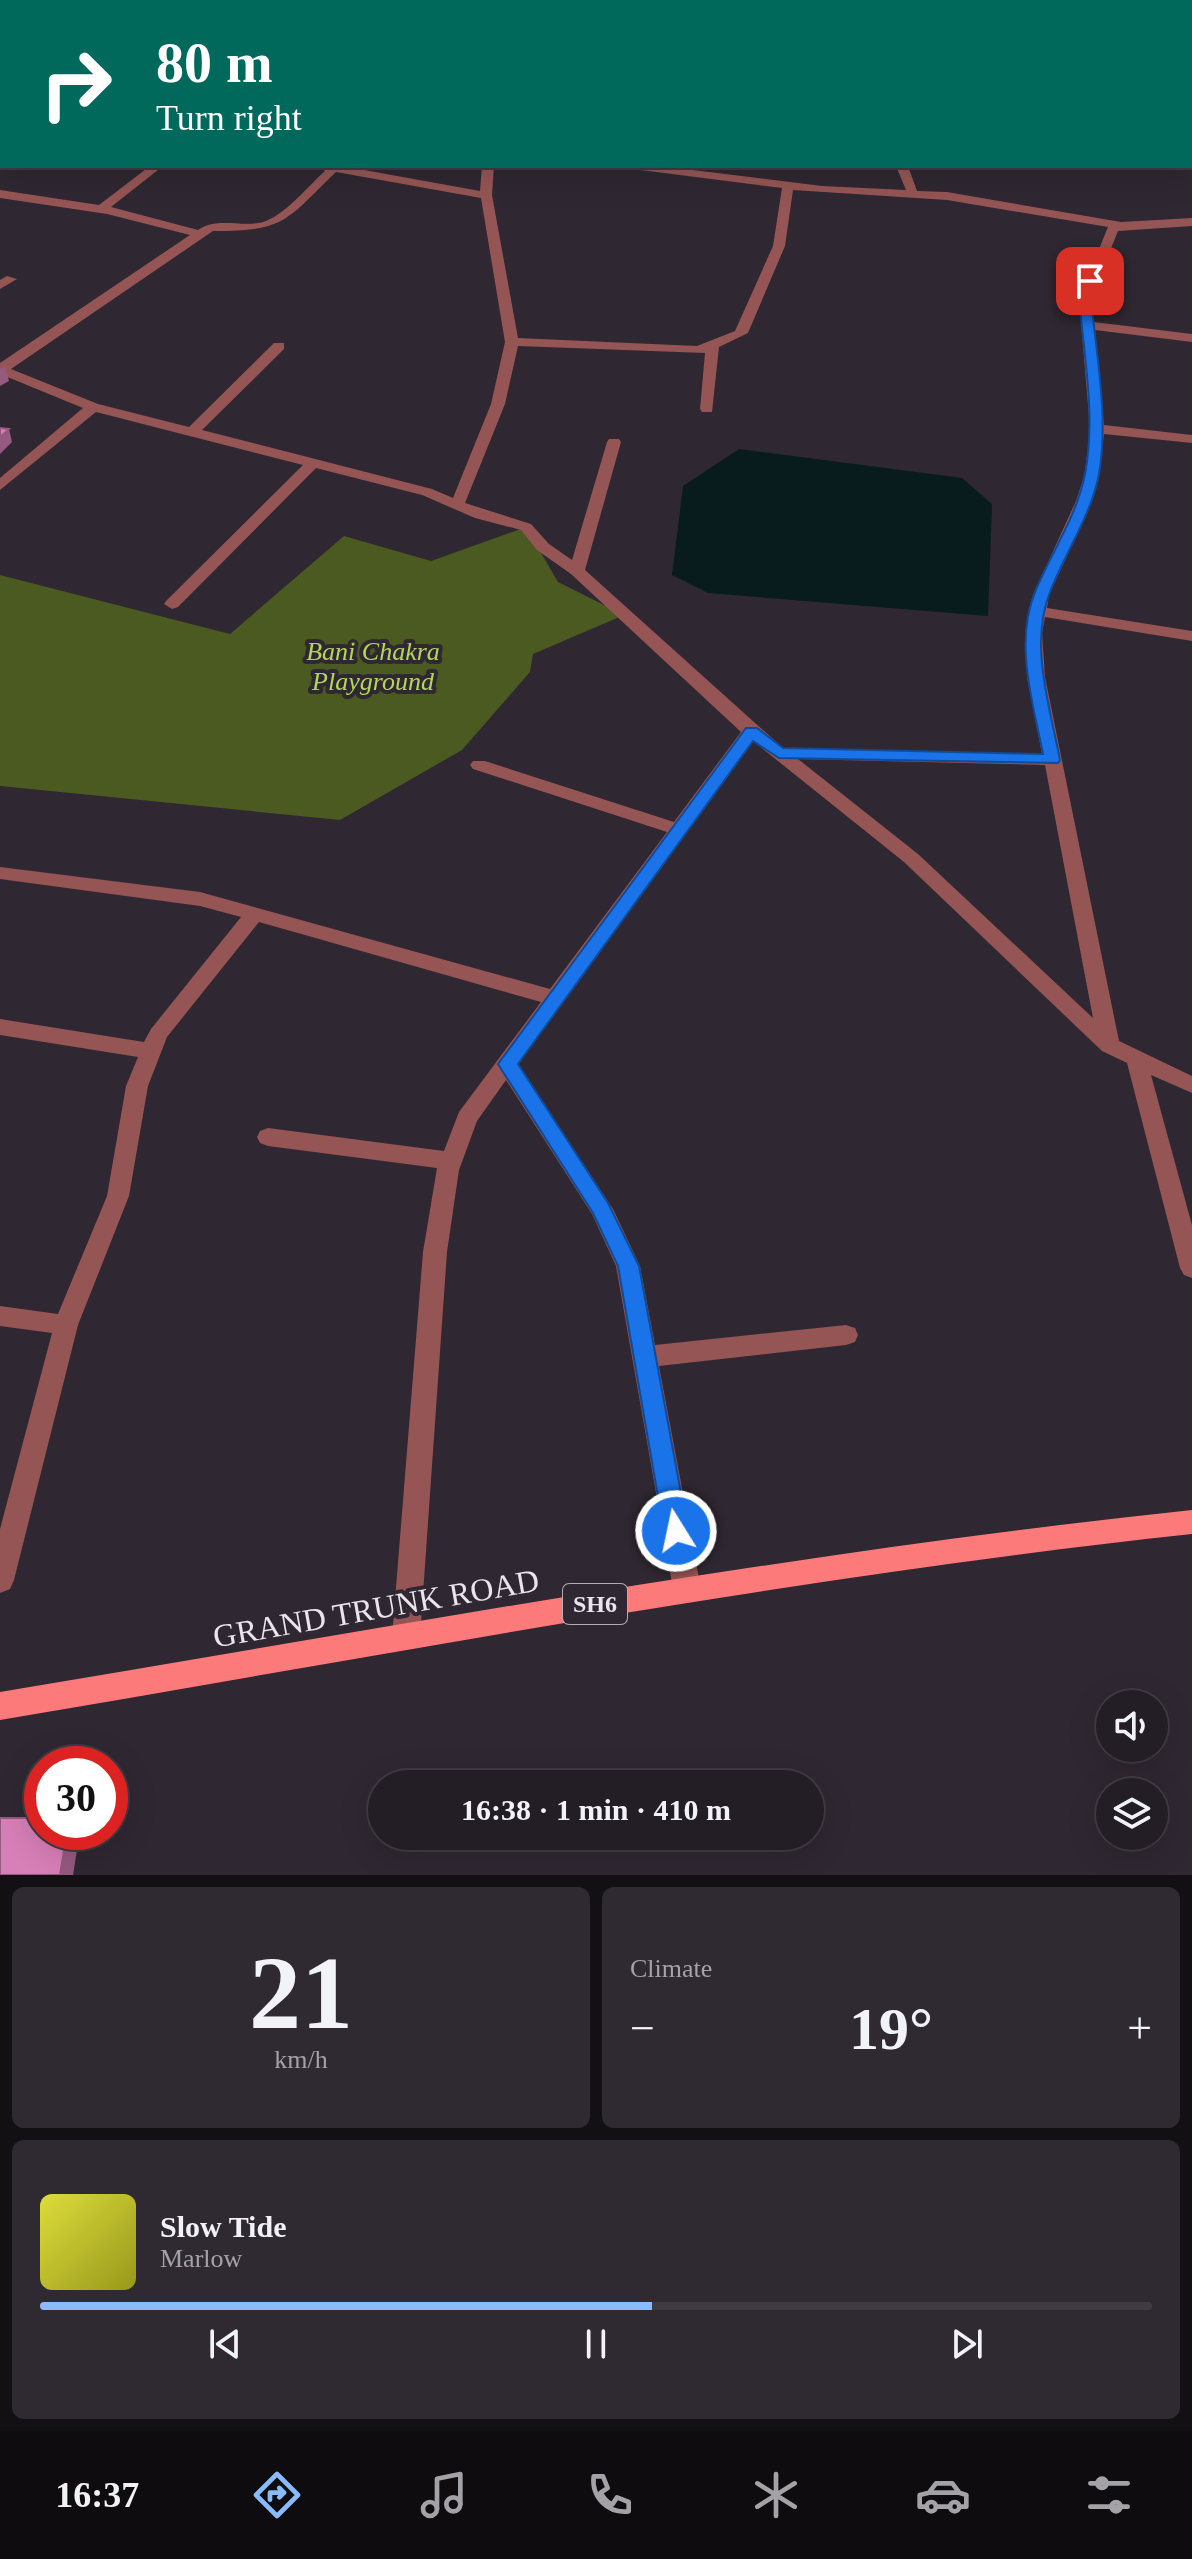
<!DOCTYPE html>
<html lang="en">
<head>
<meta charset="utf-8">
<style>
	body { margin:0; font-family:Georgia,serif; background:#2f2a32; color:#f1f3f6; height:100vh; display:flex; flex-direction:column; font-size:30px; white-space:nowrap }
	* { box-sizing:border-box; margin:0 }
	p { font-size:26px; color:#a3a2a7 }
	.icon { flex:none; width:44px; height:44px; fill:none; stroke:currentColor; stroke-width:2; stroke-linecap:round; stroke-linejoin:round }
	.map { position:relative; height:1875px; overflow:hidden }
	.drawer { display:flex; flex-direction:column; gap:12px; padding:12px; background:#131014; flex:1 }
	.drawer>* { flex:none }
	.guide { position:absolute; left:0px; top:0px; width:1192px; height:168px; box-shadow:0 8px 32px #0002,0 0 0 2px #403b42; background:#00695c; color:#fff; overflow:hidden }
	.fabs { position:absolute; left:1096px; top:1690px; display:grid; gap:16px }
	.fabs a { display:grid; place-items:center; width:72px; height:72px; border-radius:50%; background:#231d25; box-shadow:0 8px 32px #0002,0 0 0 2px #403b42; font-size:40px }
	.speed { position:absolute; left:24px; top:1746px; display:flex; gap:16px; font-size:40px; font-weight:700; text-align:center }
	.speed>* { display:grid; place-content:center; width:104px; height:104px; border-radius:50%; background:#231d25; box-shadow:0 8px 32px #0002,0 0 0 2px #403b42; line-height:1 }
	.speed .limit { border:12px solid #d22; background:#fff; color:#111 }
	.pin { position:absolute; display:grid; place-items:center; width:68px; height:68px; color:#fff; margin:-34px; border-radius:16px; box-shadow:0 4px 12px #0006 }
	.me { position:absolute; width:88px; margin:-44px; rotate:350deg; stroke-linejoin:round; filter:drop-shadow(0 0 6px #0008) }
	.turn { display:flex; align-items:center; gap:28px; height:168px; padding:0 24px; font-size:36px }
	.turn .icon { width:104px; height:104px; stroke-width:2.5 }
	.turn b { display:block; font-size:56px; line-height:68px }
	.big { font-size:60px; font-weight:700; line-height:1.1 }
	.drawer .widget { flex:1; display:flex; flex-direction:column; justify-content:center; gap:12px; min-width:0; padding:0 28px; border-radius:12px; background:#2f2a32 }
	.drawer .dial { align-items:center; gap:0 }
	.dial b { font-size:104px; line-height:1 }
	.song { display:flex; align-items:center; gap:24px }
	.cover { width:96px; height:96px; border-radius:12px; background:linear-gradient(135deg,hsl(60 70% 55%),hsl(60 70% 35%)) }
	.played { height:8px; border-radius:4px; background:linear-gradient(90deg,#89bafc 55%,#403b42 55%) }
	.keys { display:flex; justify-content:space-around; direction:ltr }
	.heat { display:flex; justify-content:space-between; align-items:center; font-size:44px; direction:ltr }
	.drawer .tiles { flex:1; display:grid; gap:12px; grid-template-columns:1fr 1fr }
	.widget:last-child { grid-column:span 2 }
	.trip { position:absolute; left:368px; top:1770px; width:456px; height:80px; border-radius:40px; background:#231d25; box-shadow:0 8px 32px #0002,0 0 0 2px #403b42; font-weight:700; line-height:80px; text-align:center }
	.menu { display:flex; height:128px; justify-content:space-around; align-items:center; background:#0e0c0f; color:#a3a2a7 }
	.menu .icon { width:56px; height:56px }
	.menu .active { color:#89bafc }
	.menu b { font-size:36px; color:#f1f3f6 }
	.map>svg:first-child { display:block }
	.green { fill:#4a5a20 }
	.water { fill:#081c1d }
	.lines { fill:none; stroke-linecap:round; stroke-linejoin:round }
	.minor { fill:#945554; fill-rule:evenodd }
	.major { fill:#fd7a7b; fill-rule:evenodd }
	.shaded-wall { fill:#965980 }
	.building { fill:#d77fb7; stroke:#965980; stroke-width:2 }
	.route { fill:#1a73e8; stroke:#114b97; stroke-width:2 }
	.labels { text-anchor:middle; stroke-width:8; stroke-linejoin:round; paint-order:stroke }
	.shield { fill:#2f2731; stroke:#b2acb4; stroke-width:2 }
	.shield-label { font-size:24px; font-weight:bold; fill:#eae5ec }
	.park-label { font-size:26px; font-style:italic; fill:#b4d757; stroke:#2f2731 }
	.near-street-label { font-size:32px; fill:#eae5ec; stroke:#2f2731 }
</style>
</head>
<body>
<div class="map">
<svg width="1192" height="1875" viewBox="0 0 1192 1875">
	<rect width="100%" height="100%" fill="#2f2731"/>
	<path class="green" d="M 526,527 L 558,582 L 624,615 L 533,654 L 530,672 L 462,750 L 340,820 L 0,786 L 0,575 L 230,634 L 344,536 L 431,561 Z"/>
	<path class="water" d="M 739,449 L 962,478 L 992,504 L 988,616 L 708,593 L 672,575 L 683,486 Z"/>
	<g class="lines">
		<g class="minor">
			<path d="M 0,0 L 19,0 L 21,2 L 2,3 Z"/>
			<path d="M 643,0 L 653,0 L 642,2 Z"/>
			<rect x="916" y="0" width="10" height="2"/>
			<rect x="1190" y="41" width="2" height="6"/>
			<rect x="0" y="74" width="2" height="7"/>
			<path d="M 150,166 L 163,166 L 111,207 L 198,230 C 218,216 244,229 266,221 C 288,212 308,186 325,171 L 319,166 L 342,166 L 480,191 L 482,166 L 494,166 L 492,195 L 518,338 L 697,346 L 735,331 L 773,246 L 782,188 L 633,169 L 627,166 L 660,166 L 822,186 L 906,190 L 896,166 L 908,166 L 917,191 L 947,192 L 1121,222 L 1192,218 L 1192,226 L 1118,231 L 1091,298 L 1094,322 L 1192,334 L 1192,342 L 1095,330 L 1104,425 L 1192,435 L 1192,443 L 1104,434 C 1097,497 1075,538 1049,595 L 1047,608 L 1192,631 L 1192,641 L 1045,617 L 1042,633 L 1045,677 L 1119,1041 L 1192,1076 L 1192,1093 L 1151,1075 L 1192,1225 L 1192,1278 L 1184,1275 L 1180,1268 L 1127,1063 L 1102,1051 L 904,862 L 753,741 L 518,1064 L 613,1209 L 640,1266 L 655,1345 L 846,1325 L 855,1328 L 858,1335 L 855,1342 L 846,1345 L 659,1366 L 701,1589 L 697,1598 L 687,1602 L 677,1598 L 673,1589 L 616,1266 L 592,1214 L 506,1080 L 477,1121 L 459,1170 L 447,1252 L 420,1637 L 416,1646 L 406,1650 L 396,1646 L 392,1637 L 423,1252 L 437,1168 L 268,1146 L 260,1143 L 257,1137 L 260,1131 L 268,1128 L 444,1151 L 459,1112 L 541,1002 L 259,922 L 167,1037 L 148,1086 L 129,1196 L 78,1325 L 14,1580 L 10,1589 L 0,1593 L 0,1529 L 52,1333 L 0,1326 L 0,1306 L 58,1314 L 107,1196 L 126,1086 L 138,1057 L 0,1035 L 0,1019 L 144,1042 L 151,1029 L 241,917 L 200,906 L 0,879 L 0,867 L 200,892 L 550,989 L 667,832 L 473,769 L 470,765 L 473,761 L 485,761 L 674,822 L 741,732 L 571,574 L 537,550 L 521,530 L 475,518 L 422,495 L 316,468 L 178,607 L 172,609 L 164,604 L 166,601 L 303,465 L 96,412 L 0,490 L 0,478 L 83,408 L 0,374 L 0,363 L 190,235 L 107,214 L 0,198 L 0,190 L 99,205 ZM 336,172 L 481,198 L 505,342 L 491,404 L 453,498 L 432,489 L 202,430 L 284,349 L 284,343 L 274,343 L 189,427 L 98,404 L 11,369 L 213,231 C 286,231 285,221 336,172 ZM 793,190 L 947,200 L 1108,227 L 1079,298 L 1090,429 L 1085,474 L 1076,501 L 1033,595 L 1026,633 L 1027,677 L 1042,754 L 783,748 L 585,570 L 621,442 L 619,439 L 609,439 L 607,442 L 572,560 L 549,544 L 531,524 L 465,503 L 505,404 L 518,346 L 705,353 L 700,409 L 702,412 L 712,412 L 719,347 L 748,333 L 785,246 ZM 798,759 L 1045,765 L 1093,1018 L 918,854 Z"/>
			<path d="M 7,276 L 17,279 L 0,289 L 0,280 Z"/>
		</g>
		<path class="major" d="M 1192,1510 L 1192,1534 C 792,1577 397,1653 0,1720 L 0,1692 C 397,1626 792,1552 1192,1510 Z"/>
	</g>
	<g class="shaded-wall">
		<path d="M 5,366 L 9,381 L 0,386 L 0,369 Z"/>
		<path d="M 9,429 L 12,442 L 0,454 L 0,437 Z"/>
		<path d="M 67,1832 L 77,1832 L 79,1837 L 73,1875 L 60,1875 Z"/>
	</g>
	<g class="building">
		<path d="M 0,428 L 9,429 L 0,437 Z"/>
		<path d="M 0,1818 L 42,1818 L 42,1832 L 67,1832 L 60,1875 L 0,1875 Z"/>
	</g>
	<path class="route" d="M 1090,278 L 1096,281 L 1091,298 C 1096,355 1109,416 1099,474 C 1091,516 1065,553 1050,592 C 1029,644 1050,707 1060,760 L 1058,763 L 779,758 L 753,741 L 518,1064 L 608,1203 L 639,1266 L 688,1531 L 685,1539 L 676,1542 L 668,1539 L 664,1531 L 618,1266 L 593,1213 L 498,1064 L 746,728 L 757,728 L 783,748 L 1043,754 C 1033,703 1014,643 1035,592 C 1051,553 1077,516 1085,474 C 1096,417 1084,356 1079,298 L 1084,281 Z"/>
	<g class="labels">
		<rect class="shield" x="563" y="1584" width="64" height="40" rx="6"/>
		<g class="shield-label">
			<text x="595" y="1612">SH6</text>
		</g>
		<g class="park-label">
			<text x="373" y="660">Bani Chakra<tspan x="373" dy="30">Playground</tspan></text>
		</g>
		<g class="near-street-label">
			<text transform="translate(376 1608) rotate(-10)" y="11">GRAND TRUNK ROAD</text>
		</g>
	</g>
</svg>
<div class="fabs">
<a><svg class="icon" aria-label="sound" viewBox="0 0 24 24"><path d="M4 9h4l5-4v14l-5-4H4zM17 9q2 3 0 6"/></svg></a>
<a><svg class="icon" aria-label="layers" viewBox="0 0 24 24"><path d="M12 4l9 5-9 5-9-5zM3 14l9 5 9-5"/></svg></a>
</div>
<div class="speed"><div class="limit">30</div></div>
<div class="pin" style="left:1090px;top:281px;background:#d93025"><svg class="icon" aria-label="arrive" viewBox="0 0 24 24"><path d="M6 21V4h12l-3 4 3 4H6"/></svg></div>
<svg class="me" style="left:676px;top:1531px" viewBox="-20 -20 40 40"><circle r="17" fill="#1a73e8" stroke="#fff" stroke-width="3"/><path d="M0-11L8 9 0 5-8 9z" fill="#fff"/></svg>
<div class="trip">16:38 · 1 min · 410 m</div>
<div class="guide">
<div class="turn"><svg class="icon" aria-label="right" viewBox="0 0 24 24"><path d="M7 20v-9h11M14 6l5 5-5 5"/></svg><div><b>80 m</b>Turn right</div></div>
</div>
</div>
<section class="drawer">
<div class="tiles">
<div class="widget dial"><b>21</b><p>km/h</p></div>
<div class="widget"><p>Climate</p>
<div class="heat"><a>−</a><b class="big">19°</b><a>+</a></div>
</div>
<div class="widget">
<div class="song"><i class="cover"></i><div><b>Slow Tide</b><p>Marlow</p></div></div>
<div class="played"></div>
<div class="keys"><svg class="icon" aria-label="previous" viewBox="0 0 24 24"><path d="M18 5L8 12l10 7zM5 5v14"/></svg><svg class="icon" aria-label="pause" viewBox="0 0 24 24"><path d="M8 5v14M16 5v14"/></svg><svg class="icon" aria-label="next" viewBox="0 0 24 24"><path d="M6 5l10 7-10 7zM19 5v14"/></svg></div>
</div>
</div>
</section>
<nav class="menu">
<b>16:37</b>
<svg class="icon active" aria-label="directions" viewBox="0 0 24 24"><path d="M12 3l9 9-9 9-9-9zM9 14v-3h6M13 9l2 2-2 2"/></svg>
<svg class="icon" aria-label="music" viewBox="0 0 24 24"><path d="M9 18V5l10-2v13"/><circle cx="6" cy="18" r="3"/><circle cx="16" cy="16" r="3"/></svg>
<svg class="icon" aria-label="phone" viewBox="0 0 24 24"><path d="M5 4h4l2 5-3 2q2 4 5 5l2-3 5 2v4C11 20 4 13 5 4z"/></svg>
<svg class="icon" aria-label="climate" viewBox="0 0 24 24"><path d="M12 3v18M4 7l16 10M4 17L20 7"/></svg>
<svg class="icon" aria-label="car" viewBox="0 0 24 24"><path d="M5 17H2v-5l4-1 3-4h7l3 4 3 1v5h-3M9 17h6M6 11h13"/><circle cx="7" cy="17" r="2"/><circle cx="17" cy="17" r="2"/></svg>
<svg class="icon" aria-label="filters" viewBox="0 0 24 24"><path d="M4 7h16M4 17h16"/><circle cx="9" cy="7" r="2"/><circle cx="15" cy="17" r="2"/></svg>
</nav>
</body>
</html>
